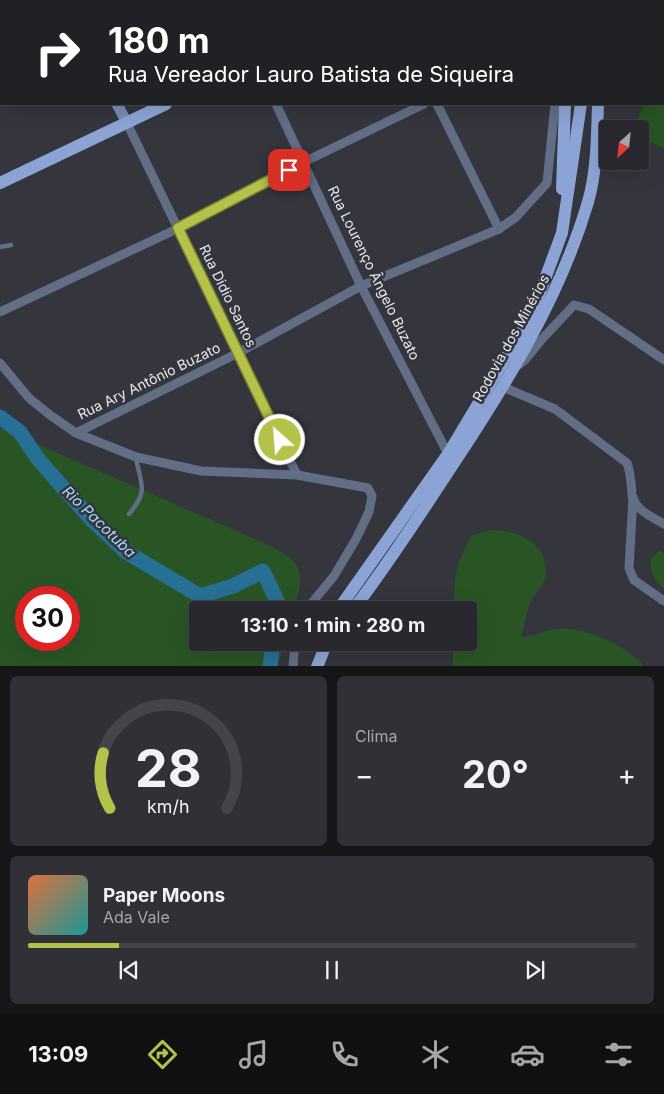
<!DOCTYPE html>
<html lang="pt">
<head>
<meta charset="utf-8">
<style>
	body { margin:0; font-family:Inter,sans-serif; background:#303036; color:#f1f3f6; height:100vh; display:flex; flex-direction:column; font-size:19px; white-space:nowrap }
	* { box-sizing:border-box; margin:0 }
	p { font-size:16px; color:#a5a6aa }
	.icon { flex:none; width:28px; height:28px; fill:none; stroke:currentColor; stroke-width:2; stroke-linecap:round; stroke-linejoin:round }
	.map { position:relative; height:666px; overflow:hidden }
	.side { display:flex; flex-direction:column; gap:10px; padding:10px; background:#161619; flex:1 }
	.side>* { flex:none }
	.banner { position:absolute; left:0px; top:0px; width:665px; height:105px; box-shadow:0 5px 20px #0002,0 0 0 1px #44444a; background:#202124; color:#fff; overflow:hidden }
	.needle { width:32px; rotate:207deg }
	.controls { position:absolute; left:599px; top:120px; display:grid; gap:10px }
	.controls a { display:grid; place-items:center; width:50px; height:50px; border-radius:5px; background:#28282e; box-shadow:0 5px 20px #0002,0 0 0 1px #44444a; font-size:25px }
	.speed { position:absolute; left:15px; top:586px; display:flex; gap:10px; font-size:25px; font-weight:700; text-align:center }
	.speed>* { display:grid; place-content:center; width:65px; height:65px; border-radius:50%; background:#28282e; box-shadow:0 5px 20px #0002,0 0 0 1px #44444a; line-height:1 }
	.speed .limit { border:8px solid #d22; background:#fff; color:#111 }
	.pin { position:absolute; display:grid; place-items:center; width:42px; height:42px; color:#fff; margin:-21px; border-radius:10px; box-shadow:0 2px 8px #0006 }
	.me { position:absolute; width:55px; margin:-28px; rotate:334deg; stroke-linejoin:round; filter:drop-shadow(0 0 4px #0008) }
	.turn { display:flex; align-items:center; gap:18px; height:105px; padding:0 25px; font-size:22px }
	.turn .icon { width:65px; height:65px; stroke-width:2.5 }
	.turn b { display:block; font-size:35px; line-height:42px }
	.big { font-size:38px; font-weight:700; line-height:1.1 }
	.side .tile { flex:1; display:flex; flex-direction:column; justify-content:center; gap:8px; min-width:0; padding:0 18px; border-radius:8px; background:#303036 }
	.side .dial { align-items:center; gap:0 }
	.dial svg { height:130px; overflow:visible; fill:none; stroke:#44444a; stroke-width:7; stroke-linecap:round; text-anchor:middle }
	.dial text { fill:#f1f3f6; stroke:none }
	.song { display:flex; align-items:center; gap:15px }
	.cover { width:60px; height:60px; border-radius:8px; background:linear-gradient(135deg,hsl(20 70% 55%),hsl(180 70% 35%)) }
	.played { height:5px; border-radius:2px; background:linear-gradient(90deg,#b5c249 15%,#44444a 15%) }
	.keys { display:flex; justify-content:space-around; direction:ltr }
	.heat { display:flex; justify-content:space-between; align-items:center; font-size:28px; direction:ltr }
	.side .tiles { flex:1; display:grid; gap:10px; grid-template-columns:1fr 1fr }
	.tile:last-child { grid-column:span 2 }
	.trip { position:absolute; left:189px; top:601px; width:288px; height:50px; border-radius:5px; background:#28282e; box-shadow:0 5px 20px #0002,0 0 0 1px #44444a; font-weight:700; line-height:50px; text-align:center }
	.tab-bar { display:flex; height:80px; justify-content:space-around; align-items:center; background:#101012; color:#a5a6aa }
	.tab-bar .icon { width:35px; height:35px }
	.tab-bar .selected { color:#b5c249 }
	.tab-bar b { font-size:22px; color:#f1f3f6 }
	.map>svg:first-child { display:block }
	.green { fill:#295525; fill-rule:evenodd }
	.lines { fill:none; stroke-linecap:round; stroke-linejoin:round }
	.river { stroke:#277095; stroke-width:15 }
	.lane { stroke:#616e86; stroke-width:4.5 }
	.street { stroke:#616e86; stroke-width:9 }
	.secondary { stroke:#798cb3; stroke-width:11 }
	.primary { stroke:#8ba4d5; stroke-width:12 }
	.route-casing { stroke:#767e2f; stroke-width:12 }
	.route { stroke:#b5c249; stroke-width:9 }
	.labels { text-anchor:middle; stroke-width:5; stroke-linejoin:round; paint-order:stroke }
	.street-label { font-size:14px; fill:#e8e8ee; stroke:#35353e }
	.water-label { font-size:15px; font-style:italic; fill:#a2d9fa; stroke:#35353e }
</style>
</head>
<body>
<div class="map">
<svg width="664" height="667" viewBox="0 0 664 667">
	<rect width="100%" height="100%" fill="#35353e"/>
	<g class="green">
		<path d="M 664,92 L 664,148 C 655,144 641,140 640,129 L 638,129 L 637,119 L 645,104 L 664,104 Z"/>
		<path d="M 0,428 L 264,543 C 304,562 305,569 294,610 L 198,610 L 198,642 L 285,643 L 277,666 L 0,666 ZM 26,598 L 69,598 L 69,640 L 26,640 Z"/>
		<path d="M 492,530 C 514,530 543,540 545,565 C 546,569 547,573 546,577 C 543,586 534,594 530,604 C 526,614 524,626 521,637 C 534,638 546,629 558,629 C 587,627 626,646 644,666 L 453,666 L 453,643 L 468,642 L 468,610 L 454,610 C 454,578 456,563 472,535 Z"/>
		<path d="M 660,551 L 664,552 L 664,589 C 654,579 649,573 651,558 Z"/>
	</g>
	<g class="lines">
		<g class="river">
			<path d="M 0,417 L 20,432 L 38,459 L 59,483 L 92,520 L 126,552 L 200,596 L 233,586 L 263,571 L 277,601 L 276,610"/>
			<path d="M 270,667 L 273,642"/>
		</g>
		<g class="lane">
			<path d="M 0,85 L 1,84"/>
			<path d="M 0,247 L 11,245"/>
			<path d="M 129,514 C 149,490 141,486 136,458"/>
		</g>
		<g class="street">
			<path d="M 276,104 L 361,286 L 448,454"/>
			<path d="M 437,104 L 499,229"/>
			<path d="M 126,121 L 297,475"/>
			<path d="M 0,312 L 179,228 L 304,162 L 424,104"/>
			<path d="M 0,363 L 29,398 L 50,415 L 76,433 L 136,457 L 201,471 L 297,475 L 368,488 L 372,496 L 369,512 L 356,539 L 334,576 L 306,610"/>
			<path d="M 517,366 L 525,360 L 543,338 L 574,305 L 589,309 L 664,360"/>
			<path d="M 503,387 L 555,409 L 627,463 C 631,474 631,483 632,495 C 635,510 652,517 664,524"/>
			<path d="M 76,433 L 238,353 L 361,286 L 499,229 L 516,217 L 547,183 L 555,104"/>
			<path d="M 633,497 L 629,568 L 634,580 L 664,601"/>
			<path d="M 293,667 L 295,642"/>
		</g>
		<g class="secondary">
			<path d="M 64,0 L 65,1"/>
			<path d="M 225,0 L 226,1"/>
			<path d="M 384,0 L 384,1"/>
			<path d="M 117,104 L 126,121"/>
		</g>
		<g class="primary">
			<path d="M 550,0 L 551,1"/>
			<path d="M 414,1 L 416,0"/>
			<path d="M 586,1 L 586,0"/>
			<path d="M 603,1 L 603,0"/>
			<path d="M 622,1 L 622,0"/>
			<path d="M 0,183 L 166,104"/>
			<path d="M 562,189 L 565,104"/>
			<path d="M 338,610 L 448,454 L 532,314 L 562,233 L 581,104"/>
			<path d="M 353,610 C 389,563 421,513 454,463 C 508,381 560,297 588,202 C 597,171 597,135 598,104"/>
			<path d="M 317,667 L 327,642"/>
		</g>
	</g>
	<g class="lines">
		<g class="route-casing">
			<path id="route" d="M 280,440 L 178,228 L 289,170"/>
		</g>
		<use href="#route" class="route"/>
	</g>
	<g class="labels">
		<g class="street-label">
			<text transform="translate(374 273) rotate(64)" y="5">Rua Lourenço Ângelo Buzato</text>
			<text transform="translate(228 296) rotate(64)" y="5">Rua Didio Santos</text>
			<text transform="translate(511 338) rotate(-61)" y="5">Rodovia dos Minérios</text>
			<text transform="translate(149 381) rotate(-26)" y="5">Rua Ary Antônio Buzato</text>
		</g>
		<g class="water-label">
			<text transform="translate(99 522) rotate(44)" y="5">Rio Pacotuba</text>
		</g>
	</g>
</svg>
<div class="controls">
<a><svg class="needle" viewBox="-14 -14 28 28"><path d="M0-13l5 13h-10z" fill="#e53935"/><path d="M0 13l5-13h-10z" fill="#a5a6aa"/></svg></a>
</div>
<div class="speed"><div class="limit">30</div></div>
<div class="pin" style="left:289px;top:170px;background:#d93025"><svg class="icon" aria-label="arrive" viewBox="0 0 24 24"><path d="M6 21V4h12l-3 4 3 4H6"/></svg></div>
<svg class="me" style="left:280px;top:440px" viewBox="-20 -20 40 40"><circle r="17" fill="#b5c249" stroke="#fff" stroke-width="3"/><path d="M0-11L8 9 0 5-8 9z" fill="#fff"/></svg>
<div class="trip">13:10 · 1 min · 280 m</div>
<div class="banner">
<div class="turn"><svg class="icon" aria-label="right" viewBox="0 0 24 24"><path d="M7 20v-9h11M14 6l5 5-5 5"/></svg><div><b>180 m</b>Rua Vereador Lauro Batista de Siqueira</div></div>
</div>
</div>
<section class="side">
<div class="tiles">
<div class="tile dial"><svg viewBox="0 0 100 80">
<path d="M14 69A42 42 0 1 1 86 69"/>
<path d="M14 69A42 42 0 0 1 10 35" stroke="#b5c249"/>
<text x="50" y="56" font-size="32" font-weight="700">28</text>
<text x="50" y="72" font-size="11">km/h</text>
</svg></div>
<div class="tile"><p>Clima</p>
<div class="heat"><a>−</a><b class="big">20°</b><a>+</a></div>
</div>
<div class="tile">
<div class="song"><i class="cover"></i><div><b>Paper Moons</b><p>Ada Vale</p></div></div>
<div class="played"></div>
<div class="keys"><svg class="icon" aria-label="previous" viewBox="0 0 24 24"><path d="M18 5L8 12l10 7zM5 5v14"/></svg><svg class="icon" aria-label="pause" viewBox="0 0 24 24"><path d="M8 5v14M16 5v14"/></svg><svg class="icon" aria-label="next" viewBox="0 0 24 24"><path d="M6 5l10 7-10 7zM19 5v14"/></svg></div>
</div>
</div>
</section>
<nav class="tab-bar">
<b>13:09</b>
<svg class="icon selected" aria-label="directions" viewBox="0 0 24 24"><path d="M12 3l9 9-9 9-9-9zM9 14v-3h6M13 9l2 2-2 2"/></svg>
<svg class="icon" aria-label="music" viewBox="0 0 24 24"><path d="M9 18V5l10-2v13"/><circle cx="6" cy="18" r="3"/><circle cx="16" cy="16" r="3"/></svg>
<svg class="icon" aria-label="phone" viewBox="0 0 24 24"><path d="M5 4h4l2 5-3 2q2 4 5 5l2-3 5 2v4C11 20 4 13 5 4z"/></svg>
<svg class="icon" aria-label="climate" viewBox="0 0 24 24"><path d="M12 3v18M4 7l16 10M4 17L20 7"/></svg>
<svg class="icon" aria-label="car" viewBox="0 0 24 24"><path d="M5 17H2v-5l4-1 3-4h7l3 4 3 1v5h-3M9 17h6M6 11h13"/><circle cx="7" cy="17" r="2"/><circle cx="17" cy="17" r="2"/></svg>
<svg class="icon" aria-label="filters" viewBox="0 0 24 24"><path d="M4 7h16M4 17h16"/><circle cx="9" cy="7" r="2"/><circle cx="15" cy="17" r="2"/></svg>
</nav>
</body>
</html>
